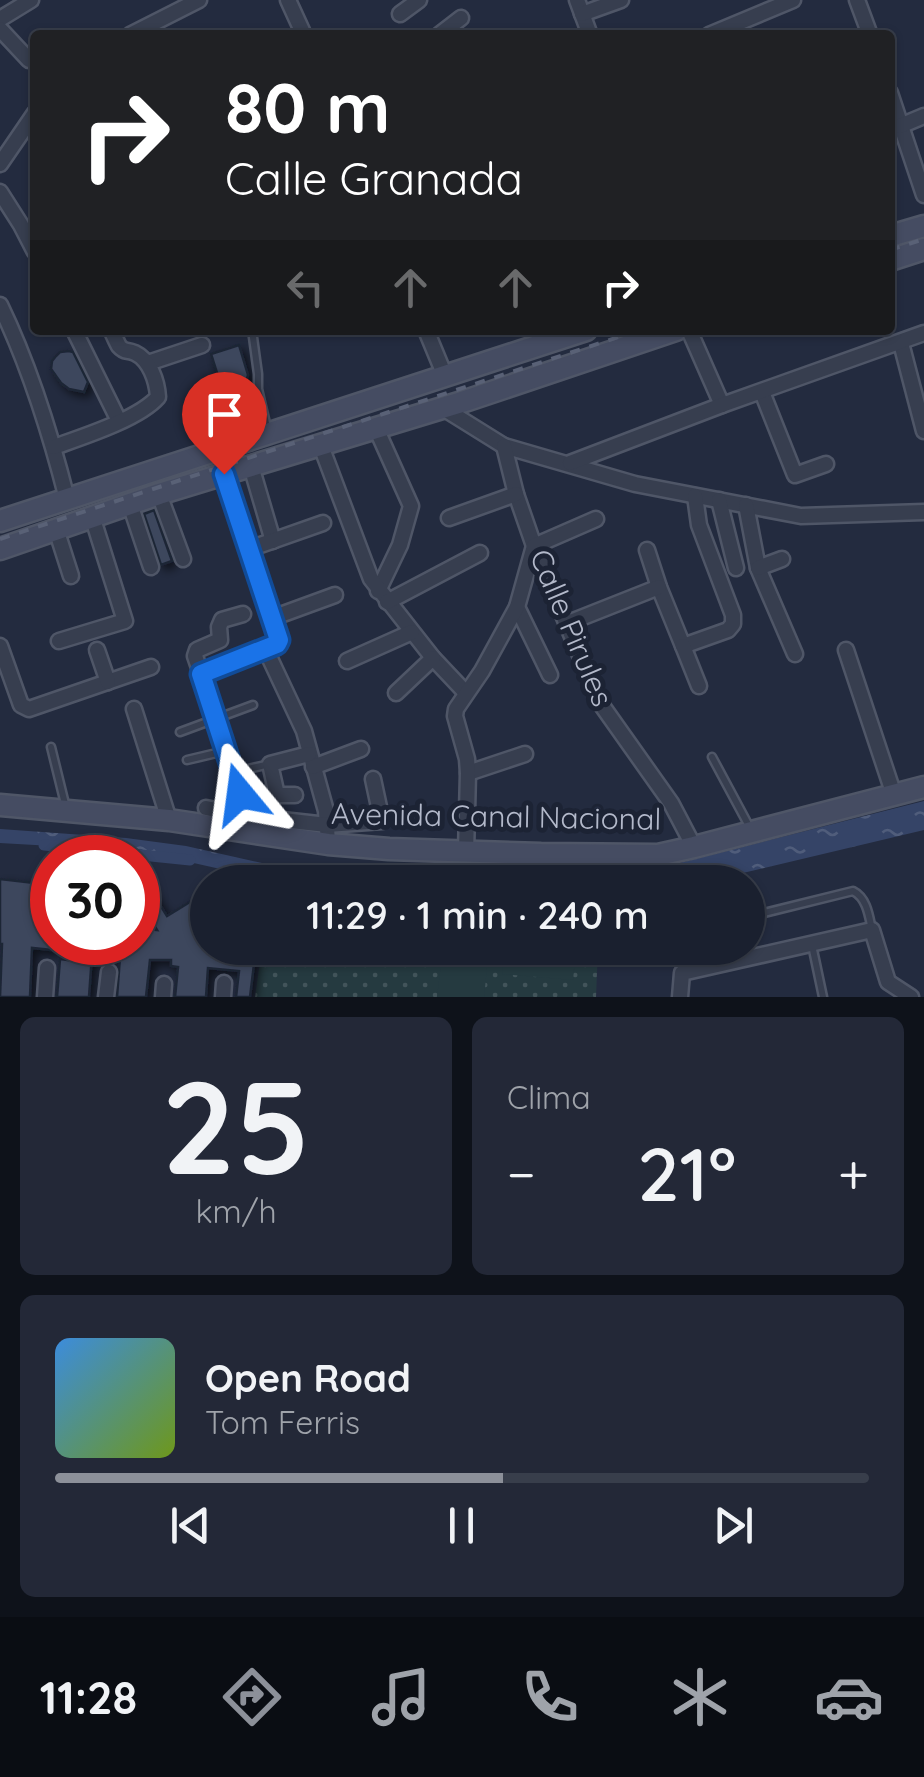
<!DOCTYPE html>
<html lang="es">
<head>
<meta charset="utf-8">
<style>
	body { margin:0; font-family:Quicksand,sans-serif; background:#232837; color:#f1f3f6; height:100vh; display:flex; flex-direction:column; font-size:38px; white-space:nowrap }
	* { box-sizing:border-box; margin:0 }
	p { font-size:32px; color:#9fa3aa }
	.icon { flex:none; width:55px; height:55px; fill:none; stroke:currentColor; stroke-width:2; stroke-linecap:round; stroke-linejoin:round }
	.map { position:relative; height:997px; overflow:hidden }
	.side { display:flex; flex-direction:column; gap:20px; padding:20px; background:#0e121a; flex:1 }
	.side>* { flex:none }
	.guide { position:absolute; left:30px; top:30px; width:865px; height:305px; border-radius:10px; box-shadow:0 2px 8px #0004,0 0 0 2px #383e4b; background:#202124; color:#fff; overflow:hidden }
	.speed { position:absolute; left:30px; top:835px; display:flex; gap:20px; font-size:50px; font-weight:700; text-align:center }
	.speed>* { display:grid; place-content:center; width:130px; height:130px; border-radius:50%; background:#1a202f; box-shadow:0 2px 8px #0004,0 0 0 2px #383e4b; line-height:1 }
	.speed .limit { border:15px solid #d22; background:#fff; color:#111 }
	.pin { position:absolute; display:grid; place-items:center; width:85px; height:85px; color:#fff; margin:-102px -42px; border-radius:50% 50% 50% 0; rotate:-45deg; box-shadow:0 0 10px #0007 }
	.pin .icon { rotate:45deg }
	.me { position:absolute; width:110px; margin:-55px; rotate:344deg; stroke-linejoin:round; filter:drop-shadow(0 0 8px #0008) }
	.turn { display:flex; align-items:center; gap:35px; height:210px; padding:0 30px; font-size:45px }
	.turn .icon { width:130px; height:130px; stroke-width:2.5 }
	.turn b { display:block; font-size:70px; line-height:85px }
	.lanes { display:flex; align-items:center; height:95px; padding:0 30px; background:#0003; justify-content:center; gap:50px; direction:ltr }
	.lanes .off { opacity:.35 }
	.big { font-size:75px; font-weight:600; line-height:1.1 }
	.side .tile { flex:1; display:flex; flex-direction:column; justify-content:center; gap:15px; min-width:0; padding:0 35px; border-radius:15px; background:#232837 }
	.side .dial { align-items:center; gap:0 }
	.dial b { font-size:130px; line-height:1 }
	.song { display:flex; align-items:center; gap:30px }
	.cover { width:120px; height:120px; border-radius:15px; background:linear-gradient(135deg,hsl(210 70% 55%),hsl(80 70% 35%)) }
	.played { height:10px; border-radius:5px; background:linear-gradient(90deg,#8c9099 55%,#383e4b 55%) }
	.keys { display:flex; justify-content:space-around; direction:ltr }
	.heat { display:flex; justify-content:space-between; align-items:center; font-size:55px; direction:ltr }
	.side .tiles { flex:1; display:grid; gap:20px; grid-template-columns:1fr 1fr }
	.tile:last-child { grid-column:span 2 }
	.trip { position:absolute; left:190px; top:865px; width:575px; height:100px; border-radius:50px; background:#1a202f; box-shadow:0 2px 8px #0004,0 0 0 2px #383e4b; font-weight:600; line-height:100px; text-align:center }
	.tab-bar { display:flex; height:160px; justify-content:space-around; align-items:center; background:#0a0d13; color:#9fa3aa }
	.tab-bar .icon { width:70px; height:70px }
	.tab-bar .active { color:#8c9099 }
	.tab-bar b { font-size:45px; color:#f1f3f6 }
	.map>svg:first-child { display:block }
	.park { fill:url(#park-dots) }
	.garden { fill:#253a40 }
	.water { fill:url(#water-ripples) }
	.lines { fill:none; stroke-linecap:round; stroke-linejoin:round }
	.canal { stroke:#354467; stroke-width:11 }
	.building { fill:#3c465d; stroke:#1e2536; stroke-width:2.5; filter:url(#shadow) }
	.lane-casing { stroke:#4f5667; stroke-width:11 }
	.street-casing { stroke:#4f5667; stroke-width:19 }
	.secondary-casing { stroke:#4f5667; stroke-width:25 }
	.lane { stroke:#373e4f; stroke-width:6 }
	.street { stroke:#373e4f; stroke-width:14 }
	.secondary { stroke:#454c62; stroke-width:20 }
	.rail { stroke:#596176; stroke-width:4; stroke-dasharray:10 10; stroke-linecap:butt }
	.route-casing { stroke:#114b97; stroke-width:25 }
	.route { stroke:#1a73e8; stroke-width:18 }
	.labels { text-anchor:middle; stroke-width:10; stroke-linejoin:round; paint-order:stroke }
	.street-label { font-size:30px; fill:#b3b9ca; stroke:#1c2334 }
</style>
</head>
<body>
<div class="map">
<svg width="924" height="997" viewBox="0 0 924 997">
	<defs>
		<pattern id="park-dots" width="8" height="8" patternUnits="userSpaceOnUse" patternTransform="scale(2.5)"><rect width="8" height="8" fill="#253a40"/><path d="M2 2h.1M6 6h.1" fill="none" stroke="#42545a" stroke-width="1.8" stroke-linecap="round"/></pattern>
		<pattern id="water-ripples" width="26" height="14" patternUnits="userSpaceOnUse" patternTransform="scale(2.5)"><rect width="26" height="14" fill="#354467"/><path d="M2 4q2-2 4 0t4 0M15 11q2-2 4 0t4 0" fill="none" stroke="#505d7b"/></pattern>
		<filter id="shadow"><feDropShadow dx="4.5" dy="4.5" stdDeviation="5" flood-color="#0009"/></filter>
	</defs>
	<rect width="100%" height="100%" fill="#232b3f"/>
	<path class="park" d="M 262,948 L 598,948 L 596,997 L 255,997 Z"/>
	<g class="garden">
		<path d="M 443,948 L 489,948 L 484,997 L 437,997 Z"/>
		<path d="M 505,948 L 576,948 L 573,980 L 502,974 Z"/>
	</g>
	<path class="water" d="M 924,801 L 924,830 L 730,876 L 691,882 L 333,882 L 269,880 L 167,857 L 123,850 L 0,843 L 0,829 L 126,838 L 186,846 L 271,865 L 372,866 L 480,873 L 652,870 Z"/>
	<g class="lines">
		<path class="canal" d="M 44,845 L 190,860"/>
	</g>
	<g class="building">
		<path d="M 239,345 L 248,375 L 245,386 L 256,419 L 247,422 L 249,425 L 235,430 L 211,354 Z"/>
		<path d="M 69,351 L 73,352 L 88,382 L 84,392 L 69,389 L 61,383 L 51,369 L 52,361 L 56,356 L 60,352 Z"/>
		<path d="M 154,510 L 172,561 L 161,565 L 144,514 Z"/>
		<path d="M 0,879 L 52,885 L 52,950 L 32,948 L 30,997 L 0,997 L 2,944 L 0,944 Z"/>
		<path d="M 144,879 L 167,916 L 198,897 L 202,902 L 208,902 L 208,948 L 256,948 L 250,997 L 236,997 L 239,971 L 208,968 L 206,997 L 175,997 L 178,967 L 171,966 L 171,960 L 150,960 L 146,997 L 117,997 L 120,957 L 92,955 L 89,997 L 57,997 L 60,959 L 68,960 L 69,942 L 138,942 L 138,928 L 157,930 L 138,898 L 138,883 Z"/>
	</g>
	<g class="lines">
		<g class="lane-casing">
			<g id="lane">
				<path d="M 252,330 L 258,374 L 258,389 L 268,432"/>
				<path d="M 180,732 L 253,705"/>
				<path d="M 51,747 L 66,808"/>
				<path d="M 712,757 L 749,826"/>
				<path d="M 187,760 L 225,751"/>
				<path d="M 235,772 L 270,764"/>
				<path d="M 748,917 L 853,891 C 867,898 869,916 872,930"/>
				<path d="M 812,945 L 823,997"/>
				<path d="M 682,972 L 683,948"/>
			</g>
		</g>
		<g class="street-casing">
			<g id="street">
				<path d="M 288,0 L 304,35"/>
				<path d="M 577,0 L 590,35"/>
				<path d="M 857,0 L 870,35"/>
				<path d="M 400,14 L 419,0"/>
				<path d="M 582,14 L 621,0"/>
				<path d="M 0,19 L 31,0"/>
				<path d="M 0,29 L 29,60"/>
				<path d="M 130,35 L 199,0"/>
				<path d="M 439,35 L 461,18"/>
				<path d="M 709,35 L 793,0"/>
				<path d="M 890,93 L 924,195"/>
				<path d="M 900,126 L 924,116"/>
				<path d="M 0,164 L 35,113"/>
				<path d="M 0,192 L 21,225 L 35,252"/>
				<path d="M 0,305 C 30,367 50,432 67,499"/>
				<path d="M 74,330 L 119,421"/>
				<path d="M 426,330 L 445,376"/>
				<path d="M 689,330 L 722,405"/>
				<path d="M 901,343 L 924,431"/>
				<path d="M 148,363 L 202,345"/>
				<path d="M 762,392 L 795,475 L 826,464"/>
				<path d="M 443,408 L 504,446 L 635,484 L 801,516 L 924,512"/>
				<path d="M 376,428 L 411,506 L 400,545 L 378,591"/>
				<path d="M 321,446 L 371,579 L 433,658 L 466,693"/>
				<path d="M 504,446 L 516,494 L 534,546 L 592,684 L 603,707 L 671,803 L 694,847"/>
				<path d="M 54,447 C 82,437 139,419 158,397 C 157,381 150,360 135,353 C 126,349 125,353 119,346 C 117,343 113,333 111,330"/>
				<path d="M 570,463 L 722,405 L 924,333"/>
				<path d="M 251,466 L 273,541"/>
				<path d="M 224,475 L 279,639 L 277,644 L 265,648 L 304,731 L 326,811 L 328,844"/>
				<path d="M 159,494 L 183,559"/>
				<path d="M 719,500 L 736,568"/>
				<path d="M 130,504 L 151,567"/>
				<path d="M 746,505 L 758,568 L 795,654"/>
				<path d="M 449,518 L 516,494"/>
				<path d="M 56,529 L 71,576"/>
				<path d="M 249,549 L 323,523"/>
				<path d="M 647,550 L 659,587 L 683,646 L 728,630 L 733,624 L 733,615 L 699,525 L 695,496"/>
				<path d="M 758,568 L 782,559"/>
				<path d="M 387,602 L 480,553"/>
				<path d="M 517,607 L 550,675"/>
				<path d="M 243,614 L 222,620 L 219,627 L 220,640 L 197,650 L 195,656 L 227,750 L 246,816 L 248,833"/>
				<path d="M 272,618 L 335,595"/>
				<path d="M 568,623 L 659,587"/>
				<path d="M 59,641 L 125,621 L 92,516"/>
				<path d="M 0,646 L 21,705 L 29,709 L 151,667"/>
				<path d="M 683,646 L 699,686"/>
				<path d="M 97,650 L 108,682"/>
				<path d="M 846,650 L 894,795"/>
				<path d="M 347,661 L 412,632"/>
				<path d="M 201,674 L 265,648"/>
				<path d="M 396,693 L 433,658"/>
				<path d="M 134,709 L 169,820"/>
				<path d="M 313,767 L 361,749"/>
				<path d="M 468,773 L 525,754"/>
				<path d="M 295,795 L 277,795 L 270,764 L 309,754"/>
				<path d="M 206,808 L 246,816 L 327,825 L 382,821 L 373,779"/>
				<path d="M 466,852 L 468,773 L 467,759 L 455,716 L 456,709 L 482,671 L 517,607 L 534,546 L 596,519"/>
				<path d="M 45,997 L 47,968"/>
				<path d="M 106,997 L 109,972"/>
				<path d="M 163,997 L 164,984"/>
				<path d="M 223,997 L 224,983"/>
				<path d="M 680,997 L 682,973 L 872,930 L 888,982 L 911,997"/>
			</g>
		</g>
		<g class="secondary-casing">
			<g id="secondary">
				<path d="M 890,236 L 924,226"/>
				<path d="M 890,260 L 924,249"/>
				<path d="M 0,521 L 586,330"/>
				<path d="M 0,549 L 159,494 L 462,402 L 676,330"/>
				<path d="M 0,805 L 169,820 L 328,844 L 389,849 L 541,854 L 658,855 L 694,847 L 924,787"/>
			</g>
		</g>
		<use href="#lane" class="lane"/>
		<use href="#street" class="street"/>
		<use href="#secondary" class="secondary"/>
		<g class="rail">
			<path d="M 890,250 L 924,239"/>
			<path d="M 0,539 L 640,330"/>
		</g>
	</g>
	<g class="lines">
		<g class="route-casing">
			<path id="route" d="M 224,474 L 279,640 L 277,644 L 201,674 L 240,794"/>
		</g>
		<use href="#route" class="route"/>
	</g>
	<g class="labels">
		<g class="street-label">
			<text transform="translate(571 628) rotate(67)" y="10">Calle Pirules</text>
			<text transform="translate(496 817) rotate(1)" y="10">Avenida Canal Nacional</text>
		</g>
	</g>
</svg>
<div class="speed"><div class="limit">30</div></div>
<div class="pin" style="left:224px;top:474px;background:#d93025"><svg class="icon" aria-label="arrive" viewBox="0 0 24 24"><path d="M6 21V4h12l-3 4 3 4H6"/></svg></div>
<svg class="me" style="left:240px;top:794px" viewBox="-20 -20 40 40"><path d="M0-17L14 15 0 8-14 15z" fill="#1a73e8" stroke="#fff" stroke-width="4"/></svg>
<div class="trip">11:29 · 1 min · 240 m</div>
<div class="guide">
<div class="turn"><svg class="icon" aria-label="right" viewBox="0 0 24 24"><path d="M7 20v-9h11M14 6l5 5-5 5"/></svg><div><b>80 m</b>Calle Granada</div></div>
<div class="lanes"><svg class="icon off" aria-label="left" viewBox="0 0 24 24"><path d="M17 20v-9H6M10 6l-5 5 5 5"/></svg><svg class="icon off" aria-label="ahead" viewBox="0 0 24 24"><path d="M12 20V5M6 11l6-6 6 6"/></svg><svg class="icon off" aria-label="ahead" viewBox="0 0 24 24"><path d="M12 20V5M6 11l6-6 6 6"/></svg><svg class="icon" aria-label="right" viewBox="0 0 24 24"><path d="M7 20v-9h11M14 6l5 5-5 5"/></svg></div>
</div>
</div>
<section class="side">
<div class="tiles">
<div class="tile dial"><b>25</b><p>km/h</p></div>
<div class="tile"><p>Clima</p>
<div class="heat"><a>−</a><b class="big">21°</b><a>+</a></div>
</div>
<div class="tile">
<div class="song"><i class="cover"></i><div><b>Open Road</b><p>Tom Ferris</p></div></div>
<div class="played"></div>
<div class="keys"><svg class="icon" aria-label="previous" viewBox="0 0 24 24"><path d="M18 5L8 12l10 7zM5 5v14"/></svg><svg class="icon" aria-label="pause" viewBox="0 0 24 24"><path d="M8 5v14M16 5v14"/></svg><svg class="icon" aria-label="next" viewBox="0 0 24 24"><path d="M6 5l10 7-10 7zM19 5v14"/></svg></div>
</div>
</div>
</section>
<nav class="tab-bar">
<b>11:28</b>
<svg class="icon active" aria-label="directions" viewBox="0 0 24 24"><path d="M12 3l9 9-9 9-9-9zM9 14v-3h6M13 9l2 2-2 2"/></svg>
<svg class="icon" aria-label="music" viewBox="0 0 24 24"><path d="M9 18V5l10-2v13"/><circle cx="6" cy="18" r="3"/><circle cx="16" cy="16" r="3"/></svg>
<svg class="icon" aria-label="phone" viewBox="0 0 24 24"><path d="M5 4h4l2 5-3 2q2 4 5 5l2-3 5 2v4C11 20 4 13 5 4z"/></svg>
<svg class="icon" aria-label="climate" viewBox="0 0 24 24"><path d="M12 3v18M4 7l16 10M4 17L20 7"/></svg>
<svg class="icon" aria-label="car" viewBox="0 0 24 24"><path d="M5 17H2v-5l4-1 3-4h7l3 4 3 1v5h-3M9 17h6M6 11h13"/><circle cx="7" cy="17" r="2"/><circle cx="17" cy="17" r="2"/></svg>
</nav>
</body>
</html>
